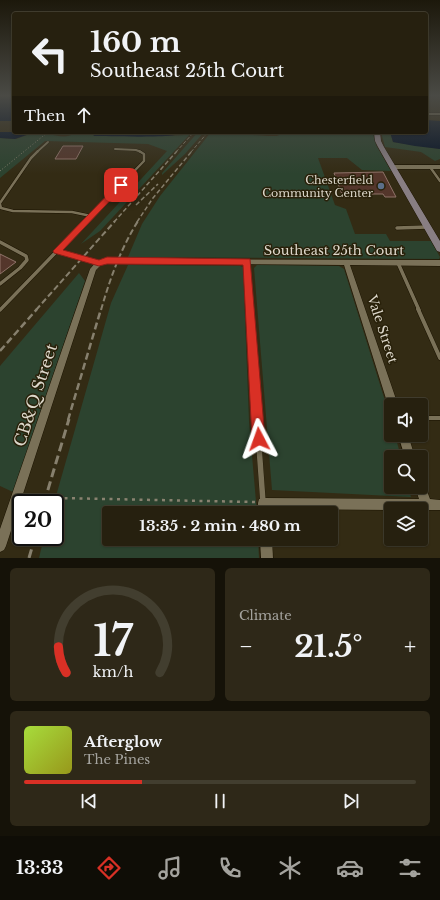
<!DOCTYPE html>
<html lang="en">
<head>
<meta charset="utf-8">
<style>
	body { margin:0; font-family:"Libre Baskerville",serif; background:#2e2818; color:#f1f3f6; height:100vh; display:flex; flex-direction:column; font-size:15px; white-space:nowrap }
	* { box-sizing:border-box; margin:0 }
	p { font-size:13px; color:#a4a39e }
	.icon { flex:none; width:22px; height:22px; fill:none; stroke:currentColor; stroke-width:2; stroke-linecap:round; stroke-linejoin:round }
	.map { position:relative; height:558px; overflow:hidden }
	.sheet { display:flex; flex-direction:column; gap:10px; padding:10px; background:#151208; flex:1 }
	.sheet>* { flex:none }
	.hud { position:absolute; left:12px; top:12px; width:416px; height:122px; border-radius:4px; box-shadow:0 1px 3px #0004,0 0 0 1px #423e2f; background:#26200f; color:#f1f3f6; overflow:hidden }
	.controls { position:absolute; left:384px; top:398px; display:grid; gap:8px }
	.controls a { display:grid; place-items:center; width:44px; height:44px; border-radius:4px; background:#26200f; box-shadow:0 1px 3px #0004,0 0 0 1px #423e2f; font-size:20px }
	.speed { position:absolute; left:12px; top:494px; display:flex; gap:8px; font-size:20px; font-weight:700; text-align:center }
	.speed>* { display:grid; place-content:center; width:52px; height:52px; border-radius:50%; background:#26200f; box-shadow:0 1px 3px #0004,0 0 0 1px #423e2f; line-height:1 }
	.speed .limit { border:2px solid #111; border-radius:6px; background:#fff; color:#111 }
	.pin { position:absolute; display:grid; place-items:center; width:34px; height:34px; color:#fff; margin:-17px; border-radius:8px; box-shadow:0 2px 6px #0006 }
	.me { position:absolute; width:44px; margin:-22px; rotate:356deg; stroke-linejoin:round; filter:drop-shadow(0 0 3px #0008) }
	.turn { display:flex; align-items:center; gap:14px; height:84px; padding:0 12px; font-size:18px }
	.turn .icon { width:52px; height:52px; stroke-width:2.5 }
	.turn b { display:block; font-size:28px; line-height:34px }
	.then { display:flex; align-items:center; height:38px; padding:0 12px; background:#0003; gap:8px; font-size:15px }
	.big { font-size:30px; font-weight:700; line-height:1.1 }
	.sheet .tile { flex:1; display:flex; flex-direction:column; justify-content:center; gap:6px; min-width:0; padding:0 14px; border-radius:6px; background:#2e2818 }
	.sheet .dial { align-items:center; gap:0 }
	.dial svg { height:104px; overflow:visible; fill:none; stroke:#423e2f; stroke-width:7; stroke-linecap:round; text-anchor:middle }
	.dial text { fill:#f1f3f6; stroke:none }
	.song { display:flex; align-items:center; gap:12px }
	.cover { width:48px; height:48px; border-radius:6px; background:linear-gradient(135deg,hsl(80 70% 55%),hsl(60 70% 35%)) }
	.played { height:4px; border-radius:2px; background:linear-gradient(90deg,#d93025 30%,#423e2f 30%) }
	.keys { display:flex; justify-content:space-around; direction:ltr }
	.heat { display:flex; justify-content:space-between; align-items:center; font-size:22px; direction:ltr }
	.sheet .tiles { flex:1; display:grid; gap:10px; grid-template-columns:1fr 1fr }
	.tile:last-child { grid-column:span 2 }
	.trip { position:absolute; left:102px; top:506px; width:236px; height:40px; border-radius:4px; background:#26200f; box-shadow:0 1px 3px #0004,0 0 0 1px #423e2f; font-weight:700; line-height:40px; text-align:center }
	.tabs { display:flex; height:64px; justify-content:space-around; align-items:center; background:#0f0d06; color:#a4a39e }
	.tabs .icon { width:28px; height:28px }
	.tabs .selected { color:#d93025 }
	.tabs b { font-size:18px; color:#f1f3f6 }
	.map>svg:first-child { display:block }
	.green { fill:#2c432f }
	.water { fill:#041227 }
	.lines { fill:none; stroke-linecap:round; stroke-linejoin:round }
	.stream { stroke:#041227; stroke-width:1 }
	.building { fill:#54362b; stroke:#8f7369 }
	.service-far4-casing { stroke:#1b1300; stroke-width:2.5 }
	.service-far3-casing { stroke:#1b1300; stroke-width:3.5 }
	.service-far2-casing { stroke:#1b1300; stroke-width:4.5 }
	.service-far1-casing { stroke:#1b1300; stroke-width:5 }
	.service-casing { stroke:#1b1300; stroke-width:6 }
	.minor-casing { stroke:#1b1300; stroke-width:1 }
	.secondary-casing { stroke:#1b1300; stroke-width:1 }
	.path-far1 { stroke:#898270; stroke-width:1; stroke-dasharray:1 2; stroke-linecap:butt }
	.path { stroke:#898270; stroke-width:2.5; stroke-dasharray:3 4.5; stroke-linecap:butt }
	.service-far4 { stroke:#7a7158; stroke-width:2 }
	.service-far3 { stroke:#7a7158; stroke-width:2.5 }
	.service-far2 { stroke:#7a7158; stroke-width:3.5 }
	.service-far1 { stroke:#7a7158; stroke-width:4 }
	.service { stroke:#7a7158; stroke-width:5.5 }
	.minor { fill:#7a7158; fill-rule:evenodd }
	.secondary { fill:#887e83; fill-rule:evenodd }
	.rail-far4 { stroke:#87806e; stroke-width:1; stroke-dasharray:3.5 2; stroke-linecap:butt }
	.rail-far3 { stroke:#87806e; stroke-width:1.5; stroke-dasharray:4.5 2.5; stroke-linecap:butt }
	.rail-far2 { stroke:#87806e; stroke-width:2; stroke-dasharray:6 3; stroke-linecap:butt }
	.rail-far1 { stroke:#87806e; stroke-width:2.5; stroke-dasharray:7 3.5; stroke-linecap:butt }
	.rail { stroke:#87806e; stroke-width:3; stroke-dasharray:9 4.5; stroke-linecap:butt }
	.route { fill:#d93025; stroke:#8d1f18 }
	.service-dot { fill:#5c6f8a; stroke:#29210a; stroke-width:1.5 }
	.labels { text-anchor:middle; stroke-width:3; stroke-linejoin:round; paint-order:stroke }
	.far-poi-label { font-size:11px; fill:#dcd7ca; stroke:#29210a; text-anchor:end }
	.street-label { font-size:13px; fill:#dcd7ca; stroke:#29210a }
	.near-street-label { font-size:16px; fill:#dcd7ca; stroke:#29210a }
</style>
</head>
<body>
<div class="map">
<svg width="440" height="558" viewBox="0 0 440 558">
	<rect width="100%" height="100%" fill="#332b14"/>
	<g class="green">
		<path d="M 35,132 L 50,132 L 48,134 C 58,136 68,139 76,132 L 92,132 L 94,136 L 166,136 L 184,135 L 186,132 L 192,132 L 100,231 L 81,244 L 167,151 L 148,144 L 45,141 L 0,178 L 0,138 L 16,139 Z"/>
		<path d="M 198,132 L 204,132 L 185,154 L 162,175 L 162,173 Z"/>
		<path d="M 211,132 L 268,136 L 277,136 L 285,132 L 335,132 L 345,135 L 363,135 L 367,132 L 374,132 L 376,145 L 391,171 L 362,170 L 347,158 L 318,158 L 335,205 L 346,209 L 355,234 L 386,234 L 390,241 L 431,241 L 440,257 L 439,259 L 128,257 L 142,224 L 160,196 Z"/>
		<path d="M 381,132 L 390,132 L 393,142 L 440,149 L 440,159 L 435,161 L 421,152 L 385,147 Z"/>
		<path d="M 128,265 L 240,266 L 243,267 L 249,421 L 257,513 L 109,513 L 109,539 L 258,539 L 259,558 L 39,558 L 44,537 L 55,537 L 55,503 L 54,503 L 111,303 Z"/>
		<path d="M 257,265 L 339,266 L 344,269 L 391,420 L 391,435 L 395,435 L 401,457 L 391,457 L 391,487 L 408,487 L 411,497 L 272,490 L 254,268 Z"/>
		<path d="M 79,273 L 85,281 L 13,492 L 0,486 L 0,366 Z"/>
	</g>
	<g class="water">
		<rect x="0" y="96" width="14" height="25"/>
		<path d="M 426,120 L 440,121 L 440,149 L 415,146 L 393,142 L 390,132 L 426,132 Z"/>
		<path d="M 0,132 L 35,132 L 15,139 L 0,138 Z"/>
		<path d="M 92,132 L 186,132 C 179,139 108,136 94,136 Z"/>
	</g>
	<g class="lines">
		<path class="stream" d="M 61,134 L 69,132"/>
	</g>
	<g class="building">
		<path d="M 63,146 L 83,146 L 76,159 L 55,159 Z"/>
		<path d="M 383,172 L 396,197 L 385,197 L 383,194 L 365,194 L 367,197 L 343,197 L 334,173 Z"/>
		<path d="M 0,254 L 16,262 L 0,274 Z"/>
	</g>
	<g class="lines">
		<g class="service-far4-casing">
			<g id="service-far4">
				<path d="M 115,149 L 136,150 L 141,152"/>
				<path d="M 37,152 L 48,142"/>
			</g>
		</g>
		<g class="service-far3-casing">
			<g id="service-far3">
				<path d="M 430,167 L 440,181"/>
				<path d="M 0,203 L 31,158 L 38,151"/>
				<path d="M 0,204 L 1,208 L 13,211 L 72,212 L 91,216"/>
				<path d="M 85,222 L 144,161 L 144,154 L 139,151"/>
			</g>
		</g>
		<g class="service-far2-casing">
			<g id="service-far2">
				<path d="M 397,228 L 427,227"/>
				<path d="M 0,242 L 26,256 L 27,260 L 20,268 L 0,284"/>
				<path d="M 57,251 L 99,263"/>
				<path d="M 247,262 L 250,310"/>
				<path d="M 398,263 L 419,310"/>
				<path d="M 0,310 L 86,221"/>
			</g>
		</g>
		<g class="service-far1-casing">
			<g id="service-far1">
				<path d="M 250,309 L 258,420"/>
				<path d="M 418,309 L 440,358"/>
				<path d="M 421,418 L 440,418"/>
			</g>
		</g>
		<g class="service-casing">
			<path id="service" d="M 257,419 L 263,502"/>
		</g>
		<g class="minor-casing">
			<g id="minor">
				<rect x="426" y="113" width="14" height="2"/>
				<path d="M 440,165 L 440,169 L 393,169 L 390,167 L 393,165 Z"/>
				<path d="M 107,259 L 440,260 L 440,266 L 350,265 L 398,405 L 391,405 L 391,409 L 388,405 L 344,265 L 107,263 L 101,265 L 96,270 L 6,546 L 4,550 L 0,552 L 0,529 L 90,269 L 97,261 Z"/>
				<path d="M 398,435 L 408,435 L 415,457 L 405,457 Z"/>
				<path d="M 421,482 L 424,483 L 430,499 L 440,500 L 440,510 L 421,510 L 421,509 L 391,509 L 391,510 L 269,509 L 270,513 L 258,513 L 258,503 L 259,499 L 263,498 L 419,499 L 415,487 L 421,487 Z"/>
				<path d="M 260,539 L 272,539 L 273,558 L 261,558 Z"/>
			</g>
		</g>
		<g class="secondary-casing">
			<path id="secondary" d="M 374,132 L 380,132 L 381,141 L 384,147 L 440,241 L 440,252 L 437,251 L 378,147 L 375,141 Z"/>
		</g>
		<path class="path-far1" d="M 0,171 L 48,132"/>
		<path class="path" d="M 57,498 L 255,502"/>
		<use href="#service-far4" class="service-far4"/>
		<use href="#service-far3" class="service-far3"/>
		<use href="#service-far2" class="service-far2"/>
		<use href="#service-far1" class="service-far1"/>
		<use href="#service" class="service"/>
		<use href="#minor" class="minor"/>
		<use href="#secondary" class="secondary"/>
		<g class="rail-far4">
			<path d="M 176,152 L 194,132"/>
			<path d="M 191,152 L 208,132"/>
		</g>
		<g class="rail-far3">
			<path d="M 136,205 L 158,184"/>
			<path d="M 114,222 L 177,151"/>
			<path d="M 137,222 L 153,198 L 192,151"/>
		</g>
		<g class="rail-far2">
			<path d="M 36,310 L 115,221"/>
			<path d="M 101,310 C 110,279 120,250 138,221"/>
		</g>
		<g class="rail-far1">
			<path d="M 0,351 L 37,309"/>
			<path d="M 68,420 L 101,309"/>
		</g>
		<g class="rail">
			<path d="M 44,503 L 69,419"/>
			<path d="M 29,558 L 35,537"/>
		</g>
	</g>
	<linearGradient id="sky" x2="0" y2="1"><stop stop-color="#1c180b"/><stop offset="0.55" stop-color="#4a4a45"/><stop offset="1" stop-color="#4a4a45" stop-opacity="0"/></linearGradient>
	<rect width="440" height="174" fill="url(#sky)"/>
	<path class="route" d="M 119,183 L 125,185 L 63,250 L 99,260 L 107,257 L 250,259 L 265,439 L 263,444 L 259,446 L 254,444 L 252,439 L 243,265 L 107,264 L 99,266 L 54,253 L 53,251 Z"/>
	<circle class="service-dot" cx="381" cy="186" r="4"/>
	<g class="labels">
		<g class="far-poi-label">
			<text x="373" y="184">Chesterfield<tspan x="373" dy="13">Community Center</tspan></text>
		</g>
		<g class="street-label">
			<text x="334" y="255">Southeast 25th Court</text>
			<text transform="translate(383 329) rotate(72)" y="5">Vale Street</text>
		</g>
		<g class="near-street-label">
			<text transform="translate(35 395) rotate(-72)" y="6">CB&amp;Q Street</text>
		</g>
	</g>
</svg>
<div class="controls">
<a><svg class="icon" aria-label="sound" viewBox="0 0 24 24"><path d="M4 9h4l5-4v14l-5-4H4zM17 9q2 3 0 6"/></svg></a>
<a><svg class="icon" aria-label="search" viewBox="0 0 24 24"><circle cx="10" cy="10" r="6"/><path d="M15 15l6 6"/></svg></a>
<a><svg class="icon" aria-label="layers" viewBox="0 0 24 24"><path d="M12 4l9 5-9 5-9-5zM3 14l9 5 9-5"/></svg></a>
</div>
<div class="speed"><div class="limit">20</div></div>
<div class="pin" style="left:121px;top:185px;background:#d93025"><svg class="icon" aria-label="arrive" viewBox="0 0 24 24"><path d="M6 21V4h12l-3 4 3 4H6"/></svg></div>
<svg class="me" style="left:259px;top:439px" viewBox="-20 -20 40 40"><path d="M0-17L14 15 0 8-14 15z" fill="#d93025" stroke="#fff" stroke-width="4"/></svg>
<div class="trip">13:35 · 2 min · 480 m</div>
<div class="hud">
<div class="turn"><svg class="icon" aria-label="left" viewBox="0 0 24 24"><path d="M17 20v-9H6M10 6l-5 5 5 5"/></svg><div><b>160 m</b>Southeast 25th Court</div></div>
<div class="then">Then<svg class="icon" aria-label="ahead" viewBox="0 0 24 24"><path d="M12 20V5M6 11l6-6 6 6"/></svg></div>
</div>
</div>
<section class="sheet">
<div class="tiles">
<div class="tile dial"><svg viewBox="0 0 100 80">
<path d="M14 69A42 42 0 1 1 86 69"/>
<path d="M14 69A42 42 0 0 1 8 49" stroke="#d93025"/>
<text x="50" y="56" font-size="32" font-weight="700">17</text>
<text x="50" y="72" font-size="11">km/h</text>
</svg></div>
<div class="tile"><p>Climate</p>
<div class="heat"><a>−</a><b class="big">21.5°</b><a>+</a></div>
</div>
<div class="tile">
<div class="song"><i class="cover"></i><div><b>Afterglow</b><p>The Pines</p></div></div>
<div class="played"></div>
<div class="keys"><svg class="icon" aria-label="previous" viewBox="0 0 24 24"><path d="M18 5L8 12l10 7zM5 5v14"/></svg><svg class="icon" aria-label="pause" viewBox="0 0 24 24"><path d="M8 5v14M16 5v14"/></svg><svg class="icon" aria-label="next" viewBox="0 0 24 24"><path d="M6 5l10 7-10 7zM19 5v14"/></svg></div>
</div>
</div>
</section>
<nav class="tabs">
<b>13:33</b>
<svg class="icon selected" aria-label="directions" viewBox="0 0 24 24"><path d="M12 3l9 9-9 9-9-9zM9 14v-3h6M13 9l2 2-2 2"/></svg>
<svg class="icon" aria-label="music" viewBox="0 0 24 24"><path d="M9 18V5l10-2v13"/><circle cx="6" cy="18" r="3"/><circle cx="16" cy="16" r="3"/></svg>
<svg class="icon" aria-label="phone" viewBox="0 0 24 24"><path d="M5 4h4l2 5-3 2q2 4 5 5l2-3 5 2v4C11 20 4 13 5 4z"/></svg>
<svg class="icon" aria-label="climate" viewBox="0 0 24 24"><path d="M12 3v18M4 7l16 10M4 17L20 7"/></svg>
<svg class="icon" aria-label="car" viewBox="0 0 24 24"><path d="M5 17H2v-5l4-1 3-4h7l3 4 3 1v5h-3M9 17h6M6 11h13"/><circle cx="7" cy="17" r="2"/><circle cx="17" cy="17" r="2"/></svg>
<svg class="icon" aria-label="filters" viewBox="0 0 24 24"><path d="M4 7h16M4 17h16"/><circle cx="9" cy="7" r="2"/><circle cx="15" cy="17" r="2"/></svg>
</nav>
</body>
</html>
